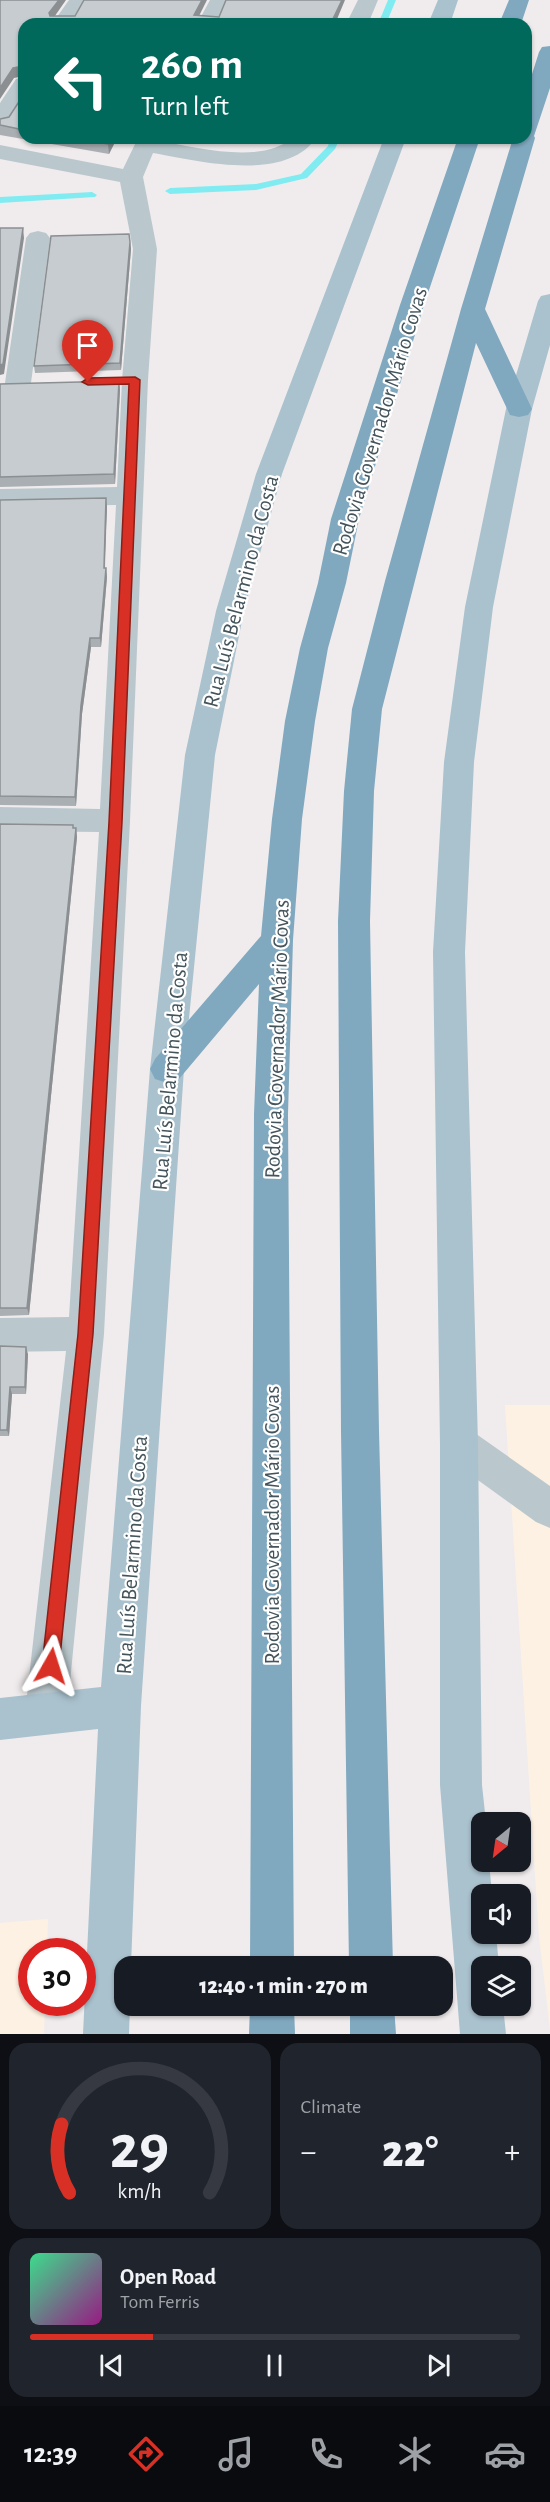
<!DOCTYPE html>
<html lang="en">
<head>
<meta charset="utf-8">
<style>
	body { margin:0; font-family:"Alegreya Sans",sans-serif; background:#20242c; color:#f1f3f6; height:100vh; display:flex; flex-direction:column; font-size:22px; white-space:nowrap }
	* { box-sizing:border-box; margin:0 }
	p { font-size:20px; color:#9ea1a6 }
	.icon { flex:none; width:33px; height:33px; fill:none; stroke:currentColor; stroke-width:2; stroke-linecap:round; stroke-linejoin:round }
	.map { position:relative; height:2034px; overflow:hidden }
	.side { display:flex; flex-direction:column; gap:9px; padding:9px; background:#0d0f14; flex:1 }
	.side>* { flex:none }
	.guide { position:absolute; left:18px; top:18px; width:514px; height:126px; border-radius:18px; box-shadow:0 2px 4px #0004; background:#00695c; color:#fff; overflow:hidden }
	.needle { width:39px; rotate:209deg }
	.controls { position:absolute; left:471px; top:1812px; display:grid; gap:12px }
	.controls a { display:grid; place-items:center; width:60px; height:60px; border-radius:12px; background:#171b24; box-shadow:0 2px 4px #0004; font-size:30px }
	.speed { position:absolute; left:18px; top:1938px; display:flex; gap:12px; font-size:30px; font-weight:700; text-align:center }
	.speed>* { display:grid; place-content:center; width:78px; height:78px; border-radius:50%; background:#171b24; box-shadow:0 2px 4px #0004; line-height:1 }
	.speed .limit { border:9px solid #d22; background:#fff; color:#111 }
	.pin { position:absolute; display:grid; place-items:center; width:51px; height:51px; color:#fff; margin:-62px -26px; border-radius:50% 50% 50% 0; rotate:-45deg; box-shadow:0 0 6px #0007 }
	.pin .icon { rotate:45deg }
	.me { position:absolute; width:66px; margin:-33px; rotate:6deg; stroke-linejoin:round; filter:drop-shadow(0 0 4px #0008) }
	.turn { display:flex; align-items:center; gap:21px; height:126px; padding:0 24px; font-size:27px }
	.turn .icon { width:78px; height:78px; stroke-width:2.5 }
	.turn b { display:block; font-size:42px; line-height:51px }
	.big { font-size:45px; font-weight:800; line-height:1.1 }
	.side .tile { flex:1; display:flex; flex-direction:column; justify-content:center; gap:9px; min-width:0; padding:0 21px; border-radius:18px; background:#20242c }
	.side .dial { align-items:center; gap:0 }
	.dial svg { height:156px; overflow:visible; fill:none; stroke:#363941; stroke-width:7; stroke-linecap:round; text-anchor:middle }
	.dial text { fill:#f1f3f6; stroke:none }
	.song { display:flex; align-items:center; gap:18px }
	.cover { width:72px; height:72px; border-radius:9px; background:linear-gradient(135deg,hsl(150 70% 55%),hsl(310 70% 35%)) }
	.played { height:6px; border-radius:3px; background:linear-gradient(90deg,#d93025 25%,#363941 25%) }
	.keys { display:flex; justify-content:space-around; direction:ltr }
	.heat { display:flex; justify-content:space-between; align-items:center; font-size:33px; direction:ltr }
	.side .tiles { flex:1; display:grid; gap:9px; grid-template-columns:1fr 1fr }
	.tile:last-child { grid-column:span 2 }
	.trip { position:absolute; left:114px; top:1956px; width:339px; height:60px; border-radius:18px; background:#171b24; box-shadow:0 2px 4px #0004; font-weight:800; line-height:60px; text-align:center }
	.menu { display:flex; height:96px; justify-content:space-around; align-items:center; background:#090b0e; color:#9ea1a6 }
	.menu .icon { width:42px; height:42px }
	.menu .selected { color:#d93025 }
	.menu b { font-size:27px; color:#f1f3f6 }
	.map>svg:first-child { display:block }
	.commercial { fill:#fdf1e3 }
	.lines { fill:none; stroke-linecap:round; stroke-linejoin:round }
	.stream { fill:#80ecf2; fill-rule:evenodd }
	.minor { fill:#bac8cd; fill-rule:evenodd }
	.major { fill:#aac2ce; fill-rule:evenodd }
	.highway { fill:#80a9c0; fill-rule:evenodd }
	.wall { fill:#aaafb3 }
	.shaded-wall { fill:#8b8f92 }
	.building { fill:#c6ccd0; stroke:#8b8f92; stroke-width:1.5 }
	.route { fill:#d93025; stroke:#8d1f18; stroke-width:1.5 }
	.labels { text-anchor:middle; stroke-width:4.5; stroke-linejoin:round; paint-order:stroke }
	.street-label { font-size:22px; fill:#44545b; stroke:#fff }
</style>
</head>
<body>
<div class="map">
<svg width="550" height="2034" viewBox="0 0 550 2034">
	<rect width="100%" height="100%" fill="#f0eced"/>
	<g class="commercial">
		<path d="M 505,1405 L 550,1405 L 550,2029 L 539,1936 Z"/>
		<path d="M 48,1919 L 47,1951 L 32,1952 L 32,2002 L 45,2003 L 44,2034 L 0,2034 L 0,1923 Z"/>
	</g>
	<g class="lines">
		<g class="stream">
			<path d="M 388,0 L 396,0 L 386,24 L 378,24 Z"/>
			<path d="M 330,138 L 340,138 L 335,149 L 307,178 L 256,190 L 170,194 L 165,191 L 170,188 L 256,184 L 301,174 L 328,146 Z"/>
			<path d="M 92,192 L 97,195 L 95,197 L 0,203 L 0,197 Z"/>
		</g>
		<g class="minor">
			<path d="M 69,0 L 89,0 L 74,24 L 52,24 Z"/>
			<path d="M 210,0 L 230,0 L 219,24 L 197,24 Z"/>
			<path d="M 358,0 L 378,0 L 368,24 L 346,24 Z"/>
			<path d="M 24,77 L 24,101 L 8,125 L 0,127 L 0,103 L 16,79 Z"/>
			<path d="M 138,138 L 160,138 L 159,141 C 196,147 261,165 292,138 L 316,138 C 285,183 198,161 153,153 L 143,177 L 157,249 L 148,380 L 130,821 L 104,1334 L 67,1713 L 61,1728 L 46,1734 L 31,1728 L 25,1713 L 66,1351 L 0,1352 L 0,1318 L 69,1317 L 99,832 L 0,831 L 0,807 L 100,809 L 116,505 L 0,507 L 0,489 L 117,487 L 122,380 L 133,249 L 120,182 L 0,159 L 0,145 L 123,169 Z"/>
			<path d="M 38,231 L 46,233 L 50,238 L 31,383 L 27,389 L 18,391 L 9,389 L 5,383 L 26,238 L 30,233 Z"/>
			<path d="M 459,1426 L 472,1431 L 550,1486 L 550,1528 L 536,1522 L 446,1457 L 440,1444 L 446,1431 Z"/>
		</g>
		<g class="major">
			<path d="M 438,0 L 458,0 L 450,24 L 428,24 Z"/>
			<path d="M 384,138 L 406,138 L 282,474 L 244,611 L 215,755 L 184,1069 L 141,1706 L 131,1966 L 124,1966 L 124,2006 L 130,2006 L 129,2034 L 83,2034 L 98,1729 L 0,1740 L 0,1698 L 101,1687 L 150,1069 L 185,755 L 216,611 L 256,474 Z"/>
			<path d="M 550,294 L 550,345 L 532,409 L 493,607 L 474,762 L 465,952 L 478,1444 L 482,1785 L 486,1822 L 482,1822 L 482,1862 L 489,1862 L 492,1894 L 482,1894 L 482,1934 L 496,1934 L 499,1966 L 482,1966 L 482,2006 L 503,2006 L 506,2034 L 460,2034 L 440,1785 L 440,1444 L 433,952 L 444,762 L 465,607 L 506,409 L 538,301 L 541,296 Z"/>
		</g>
		<g class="highway">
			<path d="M 509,0 L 529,0 L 521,24 L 499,24 Z"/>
			<path d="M 550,46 L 550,88 L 534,136 L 535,138 L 485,309 L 532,409 L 528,415 L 519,417 L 510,415 L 476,343 L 382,709 L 374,791 L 370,921 L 379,1431 L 393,1966 L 349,1966 L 341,1431 L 338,921 L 344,791 L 352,709 L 385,581 L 461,309 L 513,138 L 526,138 L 526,93 L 539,52 L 542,47 Z"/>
			<path d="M 458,138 L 480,138 L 424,305 L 359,519 L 346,583 L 328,648 L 315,721 L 302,819 L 293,940 L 288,1114 L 294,1966 L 250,1966 L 254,1114 L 259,984 L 179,1079 L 167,1083 L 155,1079 L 150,1069 L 155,1059 L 261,936 L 272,819 L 285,721 L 300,648 L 318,583 L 331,519 L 400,305 Z"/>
			<path d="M 250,2006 L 294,2006 L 295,2034 L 249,2034 Z"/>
			<path d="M 350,2006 L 394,2006 L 396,2034 L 350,2034 Z"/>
		</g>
	</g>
	<g class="wall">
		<path d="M 24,94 L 24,138 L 117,138 L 109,154 L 0,135 L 0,119 L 9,117 Z"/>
		<path d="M 130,242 L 131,249 L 121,370 L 35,373 L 34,366 Z"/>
		<path d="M 119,381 L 120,390 L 115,484 L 0,487 L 0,384 Z"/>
		<path d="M 106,498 L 107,507 L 105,568 L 106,568 L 107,577 L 101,647 L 91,647 L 82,714 L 76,806 L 0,805 L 0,500 Z"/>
		<path d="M 0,824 L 76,828 L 77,837 L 29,1315 L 0,1316 Z"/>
		<path d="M 0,1346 L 28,1354 L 26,1394 L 12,1394 L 9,1436 L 0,1436 Z"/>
	</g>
	<g class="shaded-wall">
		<path d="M 59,0 L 66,0 L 50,23 L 49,13 Z"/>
		<path d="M 202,0 L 207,0 L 195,24 L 194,15 Z"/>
		<path d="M 342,0 L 345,0 L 335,24 L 331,24 Z"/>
		<path d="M 24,66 L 24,76 L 14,78 L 0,99 L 0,88 L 13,68 Z"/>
		<path d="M 111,138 L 117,138 L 109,154 L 108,144 Z"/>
		<path d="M 23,228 L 24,238 L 4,374 L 0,375 L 0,365 Z"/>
		<path d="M 130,242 L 131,249 L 121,370 L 120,363 Z"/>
		<path d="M 119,381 L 120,390 L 115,484 L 114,474 Z"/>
		<path d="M 106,498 L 107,507 L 104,577 L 104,568 Z"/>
		<path d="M 106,568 L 107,577 L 101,647 L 100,638 Z"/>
		<path d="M 90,638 L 91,647 L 82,714 L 76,806 L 75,797 L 81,705 Z"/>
		<path d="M 76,828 L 77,837 L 29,1315 L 27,1308 Z"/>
		<path d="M 26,1347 L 28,1354 L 26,1394 L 25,1387 Z"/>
		<path d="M 10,1387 L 12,1394 L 9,1436 L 7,1430 Z"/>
	</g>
	<g class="building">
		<path d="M 0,0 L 59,0 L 49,13 L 50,16 L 75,16 L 84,0 L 202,0 L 194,15 L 219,17 L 226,0 L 342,0 L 331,23 L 334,24 L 24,24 L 24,66 L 13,68 L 0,88 Z"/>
		<path d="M 24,94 L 24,130 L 0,125 L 0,119 L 9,117 Z"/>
		<path d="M 72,138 L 111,138 L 108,144 Z"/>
		<path d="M 0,228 L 23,228 L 3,364 L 0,365 Z"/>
		<path d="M 129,234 L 130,242 L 120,363 L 34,366 L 51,236 Z"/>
		<path d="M 119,381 L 114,474 L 0,477 L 0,384 Z"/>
		<path d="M 106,498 L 104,568 L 106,568 L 100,638 L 90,638 L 81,705 L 75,797 L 0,796 L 0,500 Z"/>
		<path d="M 0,824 L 73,825 L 73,828 L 76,828 L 27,1308 L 0,1308 Z"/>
		<path d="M 0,1346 L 26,1347 L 25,1387 L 10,1387 L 7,1430 L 0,1430 Z"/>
	</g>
	<path class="route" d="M 135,377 L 140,380 L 122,822 L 93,1334 L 59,1666 L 57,1672 L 51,1674 L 45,1672 L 42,1666 L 78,1334 L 109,822 L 129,384 L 88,385 L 82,382 L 88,378 Z"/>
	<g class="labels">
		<g class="street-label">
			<text transform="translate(379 421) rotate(-73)" y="8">Rodovia Governador Mário Covas</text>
			<text transform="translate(240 591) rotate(-75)" y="8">Rua Luís Belarmino da Costa</text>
			<text transform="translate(276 1039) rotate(-88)" y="8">Rodovia Governador Mário Covas</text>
			<text transform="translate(169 1071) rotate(-85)" y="8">Rua Luís Belarmino da Costa</text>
			<text transform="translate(271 1525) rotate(-90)" y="8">Rodovia Governador Mário Covas</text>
			<text transform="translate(131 1555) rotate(-86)" y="8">Rua Luís Belarmino da Costa</text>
		</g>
	</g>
</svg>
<div class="controls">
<a><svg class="needle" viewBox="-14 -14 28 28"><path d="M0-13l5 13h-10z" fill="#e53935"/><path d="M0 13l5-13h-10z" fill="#9ea1a6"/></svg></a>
<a><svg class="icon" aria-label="sound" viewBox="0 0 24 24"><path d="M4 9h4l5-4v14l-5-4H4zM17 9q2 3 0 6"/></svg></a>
<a><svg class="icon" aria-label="layers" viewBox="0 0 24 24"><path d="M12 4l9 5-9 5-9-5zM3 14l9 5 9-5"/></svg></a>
</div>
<div class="speed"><div class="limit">30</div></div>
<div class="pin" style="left:88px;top:382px;background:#d93025"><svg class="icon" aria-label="arrive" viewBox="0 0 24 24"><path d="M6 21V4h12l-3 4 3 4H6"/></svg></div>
<svg class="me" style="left:51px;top:1666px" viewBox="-20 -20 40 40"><path d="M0-17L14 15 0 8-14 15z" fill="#d93025" stroke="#fff" stroke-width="4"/></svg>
<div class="trip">12:40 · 1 min · 270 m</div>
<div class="guide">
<div class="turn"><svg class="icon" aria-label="left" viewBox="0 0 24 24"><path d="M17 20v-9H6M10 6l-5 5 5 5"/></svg><div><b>260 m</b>Turn left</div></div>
</div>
</div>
<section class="side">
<div class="tiles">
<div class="tile dial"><svg viewBox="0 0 100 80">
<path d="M14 69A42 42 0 1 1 86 69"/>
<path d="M14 69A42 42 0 0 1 10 34" stroke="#d93025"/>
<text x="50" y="56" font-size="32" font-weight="700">29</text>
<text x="50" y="72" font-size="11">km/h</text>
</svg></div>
<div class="tile"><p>Climate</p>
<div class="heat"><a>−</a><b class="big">22°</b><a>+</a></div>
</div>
<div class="tile">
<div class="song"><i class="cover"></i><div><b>Open Road</b><p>Tom Ferris</p></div></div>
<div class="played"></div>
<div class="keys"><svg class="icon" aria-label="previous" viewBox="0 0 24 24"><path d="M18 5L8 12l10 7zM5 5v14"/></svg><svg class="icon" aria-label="pause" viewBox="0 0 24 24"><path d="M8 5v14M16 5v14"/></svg><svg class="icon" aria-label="next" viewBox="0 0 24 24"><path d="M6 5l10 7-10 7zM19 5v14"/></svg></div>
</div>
</div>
</section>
<nav class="menu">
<b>12:39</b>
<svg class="icon selected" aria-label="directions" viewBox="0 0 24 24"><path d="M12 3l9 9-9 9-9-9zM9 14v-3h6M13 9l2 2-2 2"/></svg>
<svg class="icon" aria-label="music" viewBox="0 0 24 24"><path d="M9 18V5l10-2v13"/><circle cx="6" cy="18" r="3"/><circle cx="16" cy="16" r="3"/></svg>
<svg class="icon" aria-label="phone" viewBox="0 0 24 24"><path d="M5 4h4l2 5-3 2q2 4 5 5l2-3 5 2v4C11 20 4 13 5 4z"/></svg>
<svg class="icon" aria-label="climate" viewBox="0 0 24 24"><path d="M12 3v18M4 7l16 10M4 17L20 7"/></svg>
<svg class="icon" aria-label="car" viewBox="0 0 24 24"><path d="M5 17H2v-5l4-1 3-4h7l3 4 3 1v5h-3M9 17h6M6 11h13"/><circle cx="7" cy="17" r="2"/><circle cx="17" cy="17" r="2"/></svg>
</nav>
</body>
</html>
